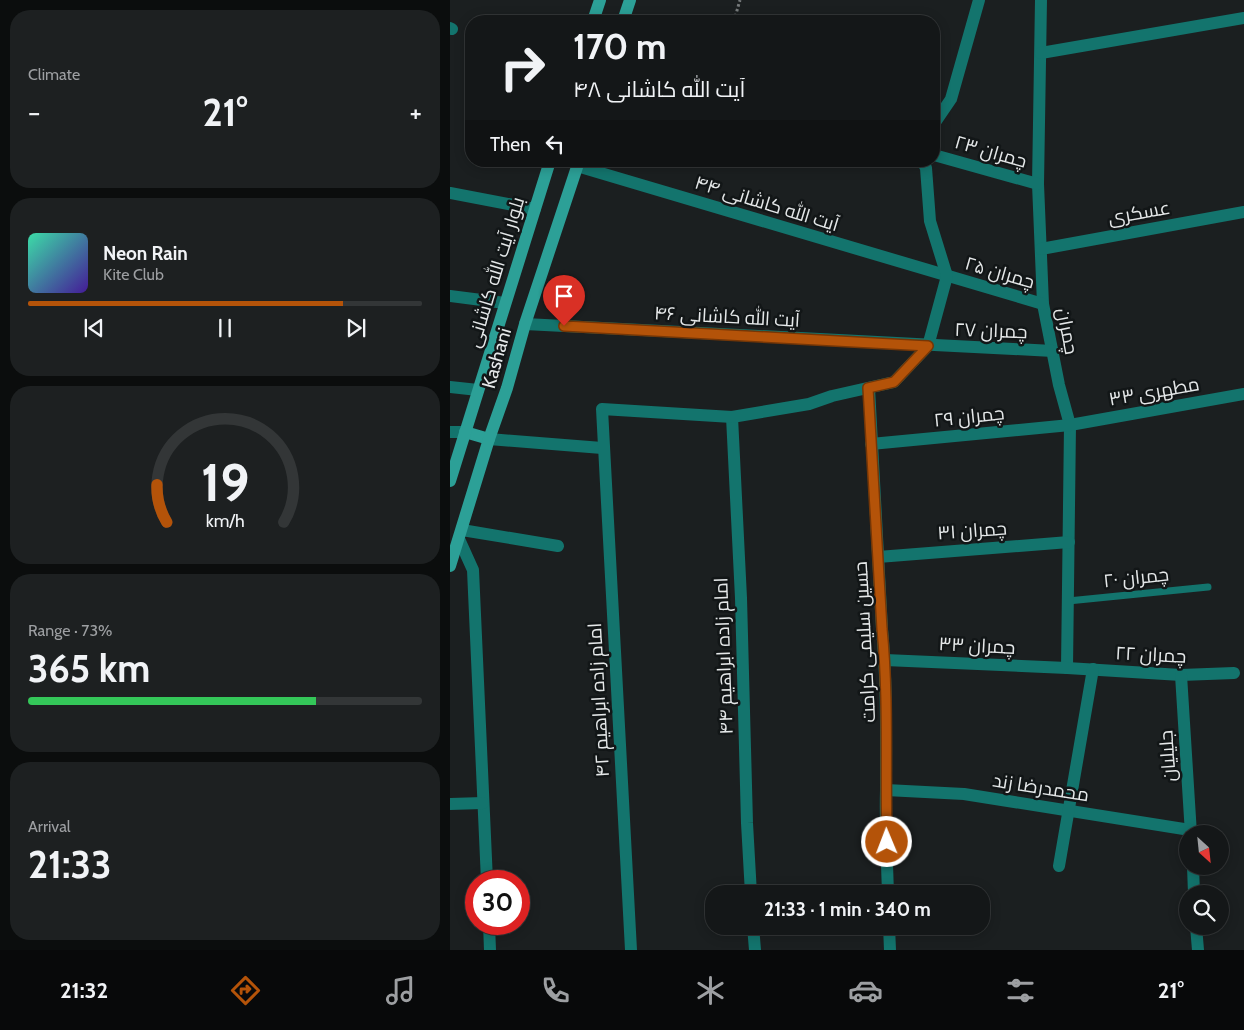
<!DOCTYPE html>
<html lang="en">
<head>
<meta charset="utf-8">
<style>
	body { margin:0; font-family:Cabin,Cairo,sans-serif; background:#1d2021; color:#f1f3f6; height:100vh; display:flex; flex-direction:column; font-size:19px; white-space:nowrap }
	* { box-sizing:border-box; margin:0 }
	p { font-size:16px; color:#9d9fa2 }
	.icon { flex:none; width:28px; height:28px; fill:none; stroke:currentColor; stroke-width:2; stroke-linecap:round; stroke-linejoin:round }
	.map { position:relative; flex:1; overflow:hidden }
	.panel { display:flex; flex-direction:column; gap:10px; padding:10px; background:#0b0d0d; width:450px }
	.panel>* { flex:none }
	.hud { position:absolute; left:15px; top:15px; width:475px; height:152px; border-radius:20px; box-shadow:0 2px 12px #0003,0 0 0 1px #333637; background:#141718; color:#f1f3f6; overflow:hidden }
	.needle { width:32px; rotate:153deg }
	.fabs { position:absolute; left:729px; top:825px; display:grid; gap:10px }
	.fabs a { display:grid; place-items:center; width:50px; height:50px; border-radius:50%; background:#141718; box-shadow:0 2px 12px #0003,0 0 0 1px #333637; font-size:25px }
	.speed { position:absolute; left:15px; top:870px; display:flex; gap:10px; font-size:25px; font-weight:700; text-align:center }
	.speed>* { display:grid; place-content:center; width:65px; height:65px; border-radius:50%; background:#141718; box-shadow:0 2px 12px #0003,0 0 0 1px #333637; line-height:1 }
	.speed .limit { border:8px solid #d22; background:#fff; color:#111 }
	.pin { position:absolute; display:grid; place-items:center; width:42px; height:42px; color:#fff; margin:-51px -21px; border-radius:50% 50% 50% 0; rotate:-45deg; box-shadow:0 0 5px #0007 }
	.pin .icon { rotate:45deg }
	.me { position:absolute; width:55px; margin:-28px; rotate:359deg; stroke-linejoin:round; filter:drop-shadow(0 0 4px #0008) }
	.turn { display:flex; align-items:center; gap:18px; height:105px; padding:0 25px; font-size:22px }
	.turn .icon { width:65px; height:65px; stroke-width:2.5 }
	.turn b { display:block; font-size:35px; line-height:42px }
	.then { display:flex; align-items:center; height:48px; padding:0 25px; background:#0003; gap:10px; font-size:19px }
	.big { font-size:38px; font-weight:800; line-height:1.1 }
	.panel .tile { flex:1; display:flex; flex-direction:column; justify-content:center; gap:8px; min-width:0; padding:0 18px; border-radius:20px; background:#1d2021 }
	.panel .dial { align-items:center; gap:0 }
	.dial svg { height:130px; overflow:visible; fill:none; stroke:#333637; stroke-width:7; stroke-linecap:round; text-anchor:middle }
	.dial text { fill:#f1f3f6; stroke:none }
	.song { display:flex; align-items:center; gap:15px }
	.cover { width:60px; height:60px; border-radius:8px; background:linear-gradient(135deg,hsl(160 70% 55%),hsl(260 70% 35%)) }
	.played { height:5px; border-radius:2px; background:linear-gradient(90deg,#b45309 80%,#333637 80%) }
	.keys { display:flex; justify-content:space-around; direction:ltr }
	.heat { display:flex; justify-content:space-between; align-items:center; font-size:28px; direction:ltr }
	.charge { height:8px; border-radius:4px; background:linear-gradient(90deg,#34c759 73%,#333637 0) }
	.trip { position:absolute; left:255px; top:885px; width:285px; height:50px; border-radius:20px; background:#141718; box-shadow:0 2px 12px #0003,0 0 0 1px #333637; font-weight:800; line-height:50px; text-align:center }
	.tab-bar { display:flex; height:80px; justify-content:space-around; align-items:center; background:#08090a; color:#9d9fa2 }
	.tab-bar .icon { width:35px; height:35px }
	.tab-bar .on { color:#b45309 }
	.tab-bar b { font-size:22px; color:#f1f3f6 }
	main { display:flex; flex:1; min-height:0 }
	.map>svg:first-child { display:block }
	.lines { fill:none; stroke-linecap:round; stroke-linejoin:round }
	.path { stroke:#777b7c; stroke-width:3; stroke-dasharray:2.5 2.5; stroke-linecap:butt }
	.lane { stroke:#13746d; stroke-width:7 }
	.street { stroke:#13746d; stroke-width:12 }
	.secondary { stroke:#2ca097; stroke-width:12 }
	.route-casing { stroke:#753606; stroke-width:12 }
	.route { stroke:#b45309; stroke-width:9 }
	.labels { text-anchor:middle; stroke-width:5; stroke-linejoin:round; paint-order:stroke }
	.street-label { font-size:19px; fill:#e5e8e9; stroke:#121617 }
</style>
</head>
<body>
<main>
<section class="panel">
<div class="tile"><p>Climate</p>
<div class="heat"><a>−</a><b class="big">21°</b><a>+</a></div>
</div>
<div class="tile">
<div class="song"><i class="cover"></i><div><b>Neon Rain</b><p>Kite Club</p></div></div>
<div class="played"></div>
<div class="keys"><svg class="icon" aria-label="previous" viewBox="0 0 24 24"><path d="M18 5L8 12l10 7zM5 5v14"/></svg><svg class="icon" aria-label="pause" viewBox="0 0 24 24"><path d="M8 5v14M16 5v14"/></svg><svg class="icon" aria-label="next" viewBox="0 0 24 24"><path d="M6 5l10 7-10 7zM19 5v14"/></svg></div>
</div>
<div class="tile dial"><svg viewBox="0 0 100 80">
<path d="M14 69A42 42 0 1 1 86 69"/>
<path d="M14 69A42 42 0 0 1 8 46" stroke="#b45309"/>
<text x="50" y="56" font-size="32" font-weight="700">19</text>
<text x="50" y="72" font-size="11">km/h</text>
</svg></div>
<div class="tile"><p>Range · 73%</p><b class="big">365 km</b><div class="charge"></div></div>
<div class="tile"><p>Arrival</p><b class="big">21:33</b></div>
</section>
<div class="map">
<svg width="794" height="950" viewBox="0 0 794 950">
	<rect width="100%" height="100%" fill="#1b1f20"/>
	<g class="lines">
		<path class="path" d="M 284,21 L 290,0"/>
		<path class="lane" d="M 618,601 L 758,587"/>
		<g class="street">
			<path d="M 591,0 L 588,184 L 593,304 L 609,385 L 620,425 L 617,668"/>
			<path d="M 0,28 L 2,29"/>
			<path d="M 591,53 L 794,18"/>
			<path d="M 20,105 L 21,105"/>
			<path d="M 484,124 L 501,99 L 529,0"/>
			<path d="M 484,155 L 588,184"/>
			<path d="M 127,166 L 593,304"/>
			<path d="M 0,193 L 85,209"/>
			<path d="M 591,249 L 794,212"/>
			<path d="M 0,296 L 55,303"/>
			<path d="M 75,324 L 603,351"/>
			<path d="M 0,387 L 28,390"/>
			<path d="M 419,388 L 432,629 C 437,683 436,736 436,790 C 435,825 437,859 438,894"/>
			<path d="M 282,417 L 291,598 L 297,823 L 301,894"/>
			<path d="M 0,432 L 15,432"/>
			<path d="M 39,439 L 152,448"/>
			<path d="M 421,444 L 620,425 L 794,394"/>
			<path d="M 12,530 L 108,546"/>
			<path d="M 9,539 L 23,570 L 37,881"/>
			<path d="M 428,557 L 619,542"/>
			<path d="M 435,660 L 617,668 L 731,675 L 784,673"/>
			<path d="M 731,675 L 741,834"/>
			<path d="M 436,790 L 514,794 L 740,830"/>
			<path d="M 0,804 L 33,803"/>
			<path d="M 609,866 L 643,669"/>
			<path d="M 743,866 L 744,894"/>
			<path d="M 39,924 L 40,950"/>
			<path d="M 303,926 L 305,950"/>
			<path d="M 439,926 L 440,950"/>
			<path d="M 746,926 L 748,950"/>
			<path d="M 181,950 L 152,409 L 282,417 L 359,404 L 382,396 L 444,382 L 478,346 L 497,276 L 480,221 L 476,168 L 472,161"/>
		</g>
		<g class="secondary">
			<path d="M 143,21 L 150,0"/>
			<path d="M 173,21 L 180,0"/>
			<path d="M 15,432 L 39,439"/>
			<path d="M 0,481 L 100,161"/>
			<path d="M 0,566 L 39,439 L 57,388 L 75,324 L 129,161"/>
		</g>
	</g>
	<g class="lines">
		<g class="route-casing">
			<path id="route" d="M 114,326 L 478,346 L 444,382 L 418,388 L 432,629 C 439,700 435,771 437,842"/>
		</g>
		<use href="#route" class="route"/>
	</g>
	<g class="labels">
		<g class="street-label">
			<text transform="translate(541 151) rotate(16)" y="7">چمران ۲۳</text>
			<text transform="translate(317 203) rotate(17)" y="7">آیت الله کاشانی ۴۴</text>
			<text transform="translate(689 212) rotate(-10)" y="7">عسکری</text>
			<text transform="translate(45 272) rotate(-73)" y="7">بلوار آیت الله کاشانی</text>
			<text transform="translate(550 272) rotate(16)" y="7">چمران ۲۵</text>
			<text transform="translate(277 316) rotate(3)" y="7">آیت الله کاشانی ۴۶</text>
			<text transform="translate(541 330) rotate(2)" y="7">چمران ۲۷</text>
			<text transform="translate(618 331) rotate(79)" y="7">چمران</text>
			<text transform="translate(46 358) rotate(-74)" y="7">Kashani</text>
			<text transform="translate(704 391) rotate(-10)" y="7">مطهری ۳۳</text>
			<text transform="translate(519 416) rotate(-6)" y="7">چمران ۲۹</text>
			<text transform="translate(522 530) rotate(-4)" y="7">چمران ۳۱</text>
			<text transform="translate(686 577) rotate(-6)" y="7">چمران ۲۰</text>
			<text transform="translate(414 642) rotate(-93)" y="7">حسین سلیمی کرامت</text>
			<text transform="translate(527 645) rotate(3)" y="7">چمران ۳۳</text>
			<text transform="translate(701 654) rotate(3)" y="7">چمران ۲۲</text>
			<text transform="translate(273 656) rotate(-92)" y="7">امام زاده ابراهیم ۴۴</text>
			<text transform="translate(148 700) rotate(-93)" y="7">امام زاده ابراهیم ۴۲</text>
			<text transform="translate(717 756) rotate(-94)" y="7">جلیلیان</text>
			<text transform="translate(591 787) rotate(9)" y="7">محمدرضا زند</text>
		</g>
	</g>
</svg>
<div class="fabs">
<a><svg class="needle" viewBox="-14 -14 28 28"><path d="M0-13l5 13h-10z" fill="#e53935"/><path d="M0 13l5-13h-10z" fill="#9d9fa2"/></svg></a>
<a><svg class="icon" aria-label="search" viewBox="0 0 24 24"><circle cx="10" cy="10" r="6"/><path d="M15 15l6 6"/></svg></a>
</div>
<div class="speed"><div class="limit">30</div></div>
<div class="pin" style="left:114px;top:326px;background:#d93025"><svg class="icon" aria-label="arrive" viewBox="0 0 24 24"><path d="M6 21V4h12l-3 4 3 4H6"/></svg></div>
<svg class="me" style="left:437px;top:842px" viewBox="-20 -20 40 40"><circle r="17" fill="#b45309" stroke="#fff" stroke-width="3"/><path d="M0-11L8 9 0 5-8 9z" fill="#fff"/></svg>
<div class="trip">21:33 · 1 min · 340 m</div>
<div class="hud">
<div class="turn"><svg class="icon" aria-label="right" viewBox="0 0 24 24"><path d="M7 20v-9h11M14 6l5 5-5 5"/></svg><div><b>170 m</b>آیت الله کاشانی ۴۸</div></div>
<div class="then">Then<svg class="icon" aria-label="left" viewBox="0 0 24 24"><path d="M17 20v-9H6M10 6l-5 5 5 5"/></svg></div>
</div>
</div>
</main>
<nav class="tab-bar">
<b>21:32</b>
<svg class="icon on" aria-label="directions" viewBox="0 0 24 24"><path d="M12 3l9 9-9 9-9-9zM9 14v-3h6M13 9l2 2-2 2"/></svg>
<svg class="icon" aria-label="music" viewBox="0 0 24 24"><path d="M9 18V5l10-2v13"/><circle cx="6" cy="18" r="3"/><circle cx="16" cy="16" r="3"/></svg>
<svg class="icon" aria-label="phone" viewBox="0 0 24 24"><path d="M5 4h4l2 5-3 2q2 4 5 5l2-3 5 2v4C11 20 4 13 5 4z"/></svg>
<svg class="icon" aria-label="climate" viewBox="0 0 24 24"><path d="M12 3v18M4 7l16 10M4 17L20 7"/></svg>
<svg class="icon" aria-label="car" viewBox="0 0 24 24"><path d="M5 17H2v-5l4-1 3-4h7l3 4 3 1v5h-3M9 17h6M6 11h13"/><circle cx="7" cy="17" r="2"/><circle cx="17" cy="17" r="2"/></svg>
<svg class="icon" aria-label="filters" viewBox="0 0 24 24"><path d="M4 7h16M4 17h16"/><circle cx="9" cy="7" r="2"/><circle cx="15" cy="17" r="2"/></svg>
<b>21°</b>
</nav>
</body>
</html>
